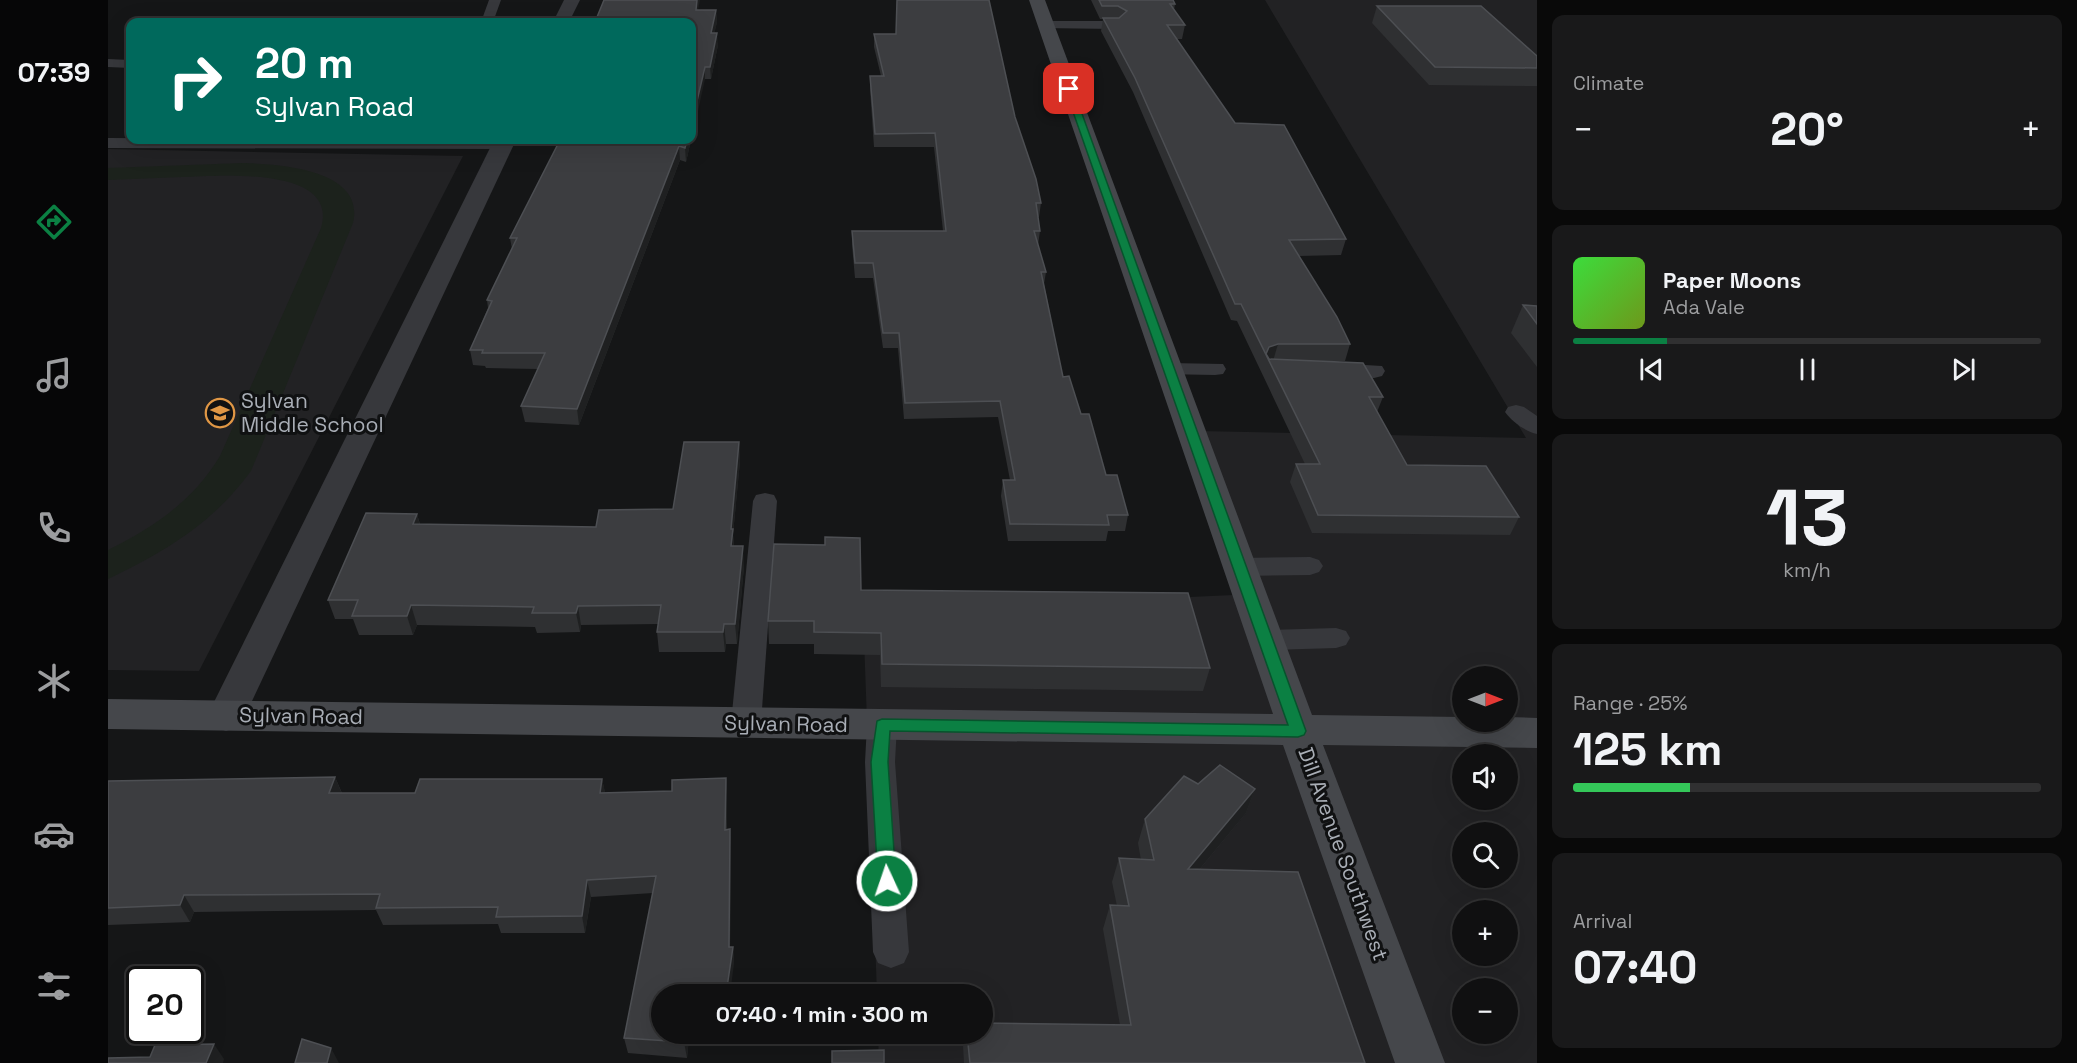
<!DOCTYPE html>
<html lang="en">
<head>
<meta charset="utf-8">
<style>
	body { margin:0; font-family:"Space Grotesk",sans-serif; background:#19191a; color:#f1f3f6; height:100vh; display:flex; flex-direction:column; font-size:22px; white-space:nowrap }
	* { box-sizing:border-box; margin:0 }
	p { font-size:20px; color:#9c9d9f }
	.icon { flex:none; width:33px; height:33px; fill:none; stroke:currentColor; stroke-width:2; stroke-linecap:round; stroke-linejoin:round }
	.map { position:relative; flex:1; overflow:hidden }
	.drawer { display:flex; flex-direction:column; gap:15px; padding:15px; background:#090909; width:540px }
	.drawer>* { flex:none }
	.banner { position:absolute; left:18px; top:18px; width:570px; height:126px; border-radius:12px; box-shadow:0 6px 24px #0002,0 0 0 2px #303031; background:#00695c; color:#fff; overflow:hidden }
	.needle { width:39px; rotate:90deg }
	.fabs { position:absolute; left:1344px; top:666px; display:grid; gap:12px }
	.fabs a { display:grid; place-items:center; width:66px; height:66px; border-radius:50%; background:#101011; box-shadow:0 6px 24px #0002,0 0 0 2px #303031; font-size:30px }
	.speed { position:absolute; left:18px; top:966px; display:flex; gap:12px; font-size:30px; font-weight:700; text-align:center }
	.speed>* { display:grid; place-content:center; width:78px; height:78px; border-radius:50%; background:#101011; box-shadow:0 6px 24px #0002,0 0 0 2px #303031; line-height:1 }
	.speed .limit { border:3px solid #111; border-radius:9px; background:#fff; color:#111 }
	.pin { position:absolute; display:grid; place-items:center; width:51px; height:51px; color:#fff; margin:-26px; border-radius:12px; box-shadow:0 3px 9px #0006 }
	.me { position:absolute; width:66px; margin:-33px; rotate:357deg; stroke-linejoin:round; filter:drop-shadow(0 0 4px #0008) }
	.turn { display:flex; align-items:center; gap:21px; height:126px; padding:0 30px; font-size:27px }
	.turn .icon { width:78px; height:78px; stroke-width:2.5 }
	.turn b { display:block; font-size:42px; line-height:51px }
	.big { font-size:45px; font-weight:600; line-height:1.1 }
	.drawer .widget { flex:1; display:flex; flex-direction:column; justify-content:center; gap:9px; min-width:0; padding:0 21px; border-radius:12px; background:#19191a }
	.drawer .dial { align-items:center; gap:0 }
	.dial b { font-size:78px; line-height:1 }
	.song { display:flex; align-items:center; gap:18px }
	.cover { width:72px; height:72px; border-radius:9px; background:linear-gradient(135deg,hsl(120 70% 55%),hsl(80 70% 35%)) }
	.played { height:6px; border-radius:3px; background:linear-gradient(90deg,#0b8043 20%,#303031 20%) }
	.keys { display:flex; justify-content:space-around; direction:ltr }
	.heat { display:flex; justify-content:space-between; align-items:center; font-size:33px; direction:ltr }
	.charge { height:9px; border-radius:4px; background:linear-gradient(90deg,#34c759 25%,#303031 0) }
	.trip { position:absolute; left:543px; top:984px; width:342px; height:60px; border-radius:30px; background:#101011; box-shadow:0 6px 24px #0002,0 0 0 2px #303031; font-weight:600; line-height:60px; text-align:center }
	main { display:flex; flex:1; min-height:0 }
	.dock { display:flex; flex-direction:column; width:108px; justify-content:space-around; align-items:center; background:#060607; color:#9c9d9f }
	.dock .icon { width:42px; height:42px }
	.dock .on { color:#0b8043 }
	.dock b { font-size:27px; color:#f1f3f6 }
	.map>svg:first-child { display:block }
	.built { fill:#222224; fill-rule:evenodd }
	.green { fill:#1c221c }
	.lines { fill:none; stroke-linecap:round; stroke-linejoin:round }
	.lane { fill:#37383c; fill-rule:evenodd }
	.street { fill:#37383c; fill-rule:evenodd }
	.secondary { fill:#45474b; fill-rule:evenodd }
	.wall { fill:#2f3032 }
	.shaded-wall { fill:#1f2021 }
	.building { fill:#3c3d40; stroke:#4d4f53; stroke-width:1.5 }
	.route { fill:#0b8043; stroke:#07532c; stroke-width:1.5 }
	.labels { text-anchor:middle; stroke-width:6; stroke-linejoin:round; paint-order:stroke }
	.poi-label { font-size:21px; fill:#a9aeb6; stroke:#101112; text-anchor:start }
	.street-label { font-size:21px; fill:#a9aeb6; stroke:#101112 }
</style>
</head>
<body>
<main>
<nav class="dock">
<b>07:39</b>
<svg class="icon on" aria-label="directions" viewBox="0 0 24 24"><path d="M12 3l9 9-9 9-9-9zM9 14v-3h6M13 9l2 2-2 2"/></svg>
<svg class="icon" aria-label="music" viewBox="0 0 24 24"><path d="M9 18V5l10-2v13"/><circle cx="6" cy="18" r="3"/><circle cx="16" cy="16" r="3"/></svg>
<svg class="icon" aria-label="phone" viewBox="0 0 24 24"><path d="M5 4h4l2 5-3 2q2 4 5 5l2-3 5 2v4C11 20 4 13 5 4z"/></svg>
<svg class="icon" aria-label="climate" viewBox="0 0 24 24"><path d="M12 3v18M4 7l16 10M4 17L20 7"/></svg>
<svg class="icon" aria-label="car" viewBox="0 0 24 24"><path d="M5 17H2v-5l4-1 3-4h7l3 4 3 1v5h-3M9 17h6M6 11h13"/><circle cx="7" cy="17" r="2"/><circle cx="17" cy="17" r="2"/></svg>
<svg class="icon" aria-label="filters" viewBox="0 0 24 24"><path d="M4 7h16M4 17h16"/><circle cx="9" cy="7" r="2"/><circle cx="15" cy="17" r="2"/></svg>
</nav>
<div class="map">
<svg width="1429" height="1063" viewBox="0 0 1429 1063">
	<rect width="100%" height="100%" fill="#151617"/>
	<g class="built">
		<path d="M 1157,0 L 1429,0 L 1429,1063 L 771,1063 L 770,1034 L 874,1034 L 874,994 L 769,994 L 755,612 L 1147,594 L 1090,431 L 1418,438 ZM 1354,676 L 1400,676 L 1400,722 L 1354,722 ZM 1354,754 L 1400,754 L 1400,800 L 1354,800 ZM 1354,832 L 1400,832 L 1400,878 L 1354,878 ZM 1354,910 L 1400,910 L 1400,956 L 1354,956 ZM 1354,988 L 1400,988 L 1400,1034 L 1354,1034 Z"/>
		<path d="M 0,149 L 355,156 L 91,671 L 0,670 Z"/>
	</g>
	<path class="green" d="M 135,163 C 170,164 258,169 245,223 L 143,471 C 104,524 58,551 0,579 L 0,550 C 45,528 86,500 112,456 L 213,228 C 232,165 108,176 74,177 C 49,178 25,179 0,180 L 0,168 Z"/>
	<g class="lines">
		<g class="lane">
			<path d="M 381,0 L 393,0 L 385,22 L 373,22 Z"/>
			<path d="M 938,21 L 1008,21 L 1015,25 L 1008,29 L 933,28 L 931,25 Z"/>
			<path d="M 0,59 L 22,60 L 22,68 L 0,67 Z"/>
			<path d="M 0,138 L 396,140 L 402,144 L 394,149 L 0,148 Z"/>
			<path d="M 1061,363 L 1115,364 L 1118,369 L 1115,374 L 1107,375 L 1053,374 L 1050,369 L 1053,364 Z"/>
			<path d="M 1223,363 L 1274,366 L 1277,371 L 1274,376 L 1266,378 L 1215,375 L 1212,370 L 1215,365 Z"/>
			<path d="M 1408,405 L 1416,407 L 1429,416 L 1429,434 C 1417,431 1404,422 1397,412 L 1400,407 Z"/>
			<path d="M 657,493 L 666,495 L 669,501 L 653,723 L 649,731 L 638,735 L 627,731 L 623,723 L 645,501 L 648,495 Z"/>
			<path d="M 1202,557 L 1211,560 L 1215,566 L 1211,572 L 1202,575 L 1131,576 L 1122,573 L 1118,567 L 1122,561 L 1131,558 Z"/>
			<path d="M 1228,628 L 1238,631 L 1242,638 L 1238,645 L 1228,648 L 1158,650 L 1148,647 L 1144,640 L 1148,633 L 1158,630 Z"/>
			<path d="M 774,713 L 785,717 L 789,725 L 787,762 L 801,952 L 796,963 L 783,968 L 770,963 L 765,952 L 757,762 L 759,725 L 763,717 Z"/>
		</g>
		<g class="street">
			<path d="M 456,0 L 472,0 L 461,22 L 445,22 Z"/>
			<path d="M 386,140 L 408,140 L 137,716 L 132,726 L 118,731 L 104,726 L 99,716 Z"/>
		</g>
		<path class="secondary" d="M 921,0 L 937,0 L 1204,715 L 1354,717 L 1354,722 L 1400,722 L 1400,717 L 1429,718 L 1429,748 L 1215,745 L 1337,1063 L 1287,1063 L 1175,745 L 0,729 L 0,699 L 1165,714 Z"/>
	</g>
	<g class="wall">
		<path d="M 983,0 L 1065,0 L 1067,4 L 1066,10 L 1077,25 L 1074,39 L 1068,39 L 1127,123 L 1238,239 L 1233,255 L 1191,256 L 1242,344 L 1237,361 L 1212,361 L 1275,397 L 1269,412 L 1299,465 L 1411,517 L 1402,535 L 1204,533 L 1182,482 L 1188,464 L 1197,464 L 1129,321 L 1123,320 L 1025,92 L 993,31 L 995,19 L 992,19 Z"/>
		<path d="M 1269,6 L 1429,56 L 1429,86 L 1321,85 L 1264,23 Z"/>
		<path d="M 591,10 L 608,10 L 609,22 L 606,33 L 610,45 L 603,79 L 597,79 Z"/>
		<path d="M 766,34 L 788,34 L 907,117 L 933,203 L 931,217 L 930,217 L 932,231 L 930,245 L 938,272 L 936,284 L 955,377 L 973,414 L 998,475 L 1020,515 L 1017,531 L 1000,531 L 998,541 L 900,541 L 893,496 L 895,480 L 902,480 L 890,417 L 796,419 L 790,348 L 775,348 L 765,278 L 747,278 L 744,245 L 744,231 L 835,231 L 826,147 L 766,147 L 762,89 L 762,76 L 773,76 L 766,47 Z"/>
		<path d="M 583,140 L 578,162 L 572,160 L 471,425 L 417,422 L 413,406 L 430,369 L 378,368 L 377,366 L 365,365 L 362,350 L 380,308 L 379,300 L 404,249 L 402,238 Z"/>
		<path d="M 1415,305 L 1429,306 L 1429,367 L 1403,333 Z"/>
		<path d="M 631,442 L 632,461 L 625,534 L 626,546 L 636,566 L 629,644 L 618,644 L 617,652 L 551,652 L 549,632 L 550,624 L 473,625 L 472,632 L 429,633 L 427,627 L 309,625 L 305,635 L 251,635 L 245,619 L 227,619 L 220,600 L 309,514 L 312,524 L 488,527 L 565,509 Z"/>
		<path d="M 753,590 L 1102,668 L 1095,691 L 773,687 L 772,655 L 706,654 L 706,644 L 661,644 L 660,621 Z"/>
		<path d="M 227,777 L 234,793 L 307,793 L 494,779 L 497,793 L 564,791 L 618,778 L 619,795 L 619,830 L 622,829 L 623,846 L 622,947 L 625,947 L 626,964 L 554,1034 L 616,1034 L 615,1041 L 581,1038 L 579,1058 L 520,1053 L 516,1038 L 545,893 L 483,897 L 477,933 L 393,933 L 390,924 L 275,925 L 268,910 L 86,912 L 82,922 L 0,925 L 0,781 Z"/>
		<path d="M 1090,784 L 1147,789 L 1138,813 L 1092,869 L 1257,1063 L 856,1063 L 855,1045 L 856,1034 L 874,1034 L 1012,1025 L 995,929 L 1002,905 L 1009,906 L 1004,882 L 1011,858 L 1033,860 L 1030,843 L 1037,819 Z"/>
	</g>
	<g class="shaded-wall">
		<path d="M 589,0 L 592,0 L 588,21 L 588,10 Z"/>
		<path d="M 608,10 L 609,22 L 604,45 L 603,33 Z"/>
		<path d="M 609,33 L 610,45 L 603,79 L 602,67 Z"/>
		<path d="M 597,67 L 597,79 L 584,139 L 584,122 Z"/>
		<path d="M 579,140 L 583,140 L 578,162 L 577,148 Z"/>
		<path d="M 571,146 L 572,160 L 471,425 L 469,409 Z"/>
		<path d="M 1170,344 L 1165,361 L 1162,362 L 1158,354 L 1161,347 Z"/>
		<path d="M 631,442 L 632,461 L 625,534 L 626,548 L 625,566 L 623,529 Z"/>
		<path d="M 309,514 L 314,533 L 305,524 Z"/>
		<path d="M 635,546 L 636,566 L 629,644 L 627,624 Z"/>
		<path d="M 303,605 L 309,625 L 305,635 L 299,616 Z"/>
		<path d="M 470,606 L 473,625 L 472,632 L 468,613 Z"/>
		<path d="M 616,624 L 618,644 L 617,652 L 615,632 Z"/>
		<path d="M 227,777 L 234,794 L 221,793 Z"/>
		<path d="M 618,778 L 619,795 L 618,847 L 617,830 Z"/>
		<path d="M 494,779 L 498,796 L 492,793 Z"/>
		<path d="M 1147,789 L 1138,813 L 1072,893 L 1080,869 Z"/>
		<path d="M 622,829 L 623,846 L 622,963 L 625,947 L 626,964 L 622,994 L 618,994 L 621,947 Z"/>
		<path d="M 479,880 L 483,897 L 477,933 L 474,916 Z"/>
		<path d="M 76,895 L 86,912 L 82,922 L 72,905 Z"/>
		<path d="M 578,1034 L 581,1034 L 581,1038 L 579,1058 L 576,1042 Z"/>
		<path d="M 106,1044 L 116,1059 L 115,1063 L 98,1063 Z"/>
		<path d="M 223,1048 L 231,1063 L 219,1063 Z"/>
	</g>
	<g class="building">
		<path d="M 496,0 L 589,0 L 588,10 L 608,10 L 603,33 L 609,33 L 602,67 L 597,67 L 584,122 L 584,22 L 487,22 Z"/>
		<path d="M 789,0 L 881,0 L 907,117 L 928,179 L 933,203 L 928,203 L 932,231 L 926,231 L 938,272 L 933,272 L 955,377 L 961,376 L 973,414 L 981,414 L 998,475 L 1009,475 L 1020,515 L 999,515 L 1001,525 L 902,524 L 895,480 L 907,480 L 892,401 L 797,403 L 791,333 L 775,333 L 765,263 L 747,263 L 744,231 L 838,231 L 827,133 L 767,134 L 762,76 L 776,76 L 766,34 L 788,34 Z"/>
		<path d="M 991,0 L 1065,0 L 1067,4 L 1062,4 L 1077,25 L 1059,25 L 1127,123 L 1176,125 L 1238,239 L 1181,240 L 1229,317 L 1242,344 L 1170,344 L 1161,347 L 1158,354 L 1161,359 L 1255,363 L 1275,397 L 1261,397 L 1299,465 L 1378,466 L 1411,517 L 1210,515 L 1188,464 L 1212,464 L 1133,304 L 1127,304 L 1027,78 L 995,18 L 1011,18 L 1019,11 L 1010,6 L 994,6 Z"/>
		<path d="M 1269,6 L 1373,6 L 1429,56 L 1429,68 L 1327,67 Z"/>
		<path d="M 452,140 L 579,140 L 577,148 L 571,146 L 469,409 L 413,406 L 437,353 L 374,353 L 375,350 L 362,350 L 384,301 L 379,300 L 409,238 L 402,238 Z"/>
		<path d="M 1415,305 L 1429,306 L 1429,324 Z"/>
		<path d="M 576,442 L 631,442 L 623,529 L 625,529 L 623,546 L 635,546 L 627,624 L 616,624 L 615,632 L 549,632 L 553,605 L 470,606 L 468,613 L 424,613 L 426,607 L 303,605 L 299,616 L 244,616 L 250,600 L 220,600 L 258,513 L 309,514 L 305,524 L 488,527 L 491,510 L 565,509 Z"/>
		<path d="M 717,537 L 752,538 L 753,590 L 1080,593 L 1102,668 L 774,664 L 773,633 L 706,632 L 706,621 L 660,621 L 666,544 L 717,545 Z"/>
		<path d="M 1112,765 L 1147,789 L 1080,869 L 1190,872 L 1257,1063 L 862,1063 L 859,1034 L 874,1034 L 874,1023 L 1023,1025 L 1002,905 L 1021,906 L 1011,858 L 1046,860 L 1037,819 L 1076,776 L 1090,784 Z"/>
		<path d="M 227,777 L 221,793 L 307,793 L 312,779 L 494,779 L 492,793 L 564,791 L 564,780 L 618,778 L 617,830 L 622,829 L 621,947 L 625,947 L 618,994 L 554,994 L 554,1034 L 578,1034 L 576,1042 L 516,1038 L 548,876 L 479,880 L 474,916 L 388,917 L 390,907 L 268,908 L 272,894 L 76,895 L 72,905 L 0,908 L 0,781 Z"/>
		<path d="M 194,1039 L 223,1048 L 219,1063 L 187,1063 Z"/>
		<path d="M 106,1044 L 98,1063 L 0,1063 L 0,1058 L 42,1057 L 47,1045 Z"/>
		<path d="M 776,1050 L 776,1063 L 724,1063 L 724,1051 Z"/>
	</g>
	<path class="route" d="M 961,86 L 965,89 L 1198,731 L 1196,735 L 1190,737 L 782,731 L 780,762 L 788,881 L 785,886 L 779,888 L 772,886 L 770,881 L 763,762 L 769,721 L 774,719 L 1180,725 L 957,89 Z"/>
	<defs>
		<g id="school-ring" transform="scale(1.5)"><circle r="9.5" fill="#101112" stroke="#e09745" stroke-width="1.5"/><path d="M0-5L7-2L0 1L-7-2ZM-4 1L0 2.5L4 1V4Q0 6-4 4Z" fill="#e09745"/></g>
	</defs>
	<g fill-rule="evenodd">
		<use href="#school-ring" x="112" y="413"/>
	</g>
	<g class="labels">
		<g class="poi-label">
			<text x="133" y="408">Sylvan<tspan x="133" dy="24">Middle School</tspan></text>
		</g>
		<g class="street-label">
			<text transform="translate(193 716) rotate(1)" y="7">Sylvan Road</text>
			<text transform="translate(678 724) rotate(1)" y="7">Sylvan Road</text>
			<text transform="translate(1235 854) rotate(70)" y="7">Dill Avenue Southwest</text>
		</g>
	</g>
</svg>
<div class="fabs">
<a><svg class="needle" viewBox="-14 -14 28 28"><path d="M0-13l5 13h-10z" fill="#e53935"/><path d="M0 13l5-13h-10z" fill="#9c9d9f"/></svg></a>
<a><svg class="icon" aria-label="sound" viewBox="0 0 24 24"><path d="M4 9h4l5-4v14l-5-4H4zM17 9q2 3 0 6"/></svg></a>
<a><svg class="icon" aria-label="search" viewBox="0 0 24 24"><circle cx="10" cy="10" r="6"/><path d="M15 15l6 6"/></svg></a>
<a>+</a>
<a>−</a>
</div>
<div class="speed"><div class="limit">20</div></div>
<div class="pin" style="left:961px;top:89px;background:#d93025"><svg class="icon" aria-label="arrive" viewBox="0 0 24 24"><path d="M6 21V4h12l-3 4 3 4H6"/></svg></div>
<svg class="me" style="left:779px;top:881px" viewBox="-20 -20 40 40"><circle r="17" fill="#0b8043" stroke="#fff" stroke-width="3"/><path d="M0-11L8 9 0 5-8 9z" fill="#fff"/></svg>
<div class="trip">07:40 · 1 min · 300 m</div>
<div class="banner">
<div class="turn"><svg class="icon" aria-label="right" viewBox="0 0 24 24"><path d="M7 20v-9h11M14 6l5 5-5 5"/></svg><div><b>20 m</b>Sylvan Road</div></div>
</div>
</div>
<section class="drawer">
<div class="widget"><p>Climate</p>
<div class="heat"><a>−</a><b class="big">20°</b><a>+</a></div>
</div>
<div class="widget">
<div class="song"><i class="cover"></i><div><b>Paper Moons</b><p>Ada Vale</p></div></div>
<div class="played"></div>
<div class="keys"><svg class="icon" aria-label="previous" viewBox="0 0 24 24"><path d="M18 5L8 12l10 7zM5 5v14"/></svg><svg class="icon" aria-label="pause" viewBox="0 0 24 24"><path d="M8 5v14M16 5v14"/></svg><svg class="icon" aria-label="next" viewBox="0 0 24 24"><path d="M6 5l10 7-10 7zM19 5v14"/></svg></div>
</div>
<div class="widget dial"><b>13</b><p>km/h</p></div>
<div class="widget"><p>Range · 25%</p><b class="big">125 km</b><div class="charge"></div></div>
<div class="widget"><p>Arrival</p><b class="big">07:40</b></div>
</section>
</main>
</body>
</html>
